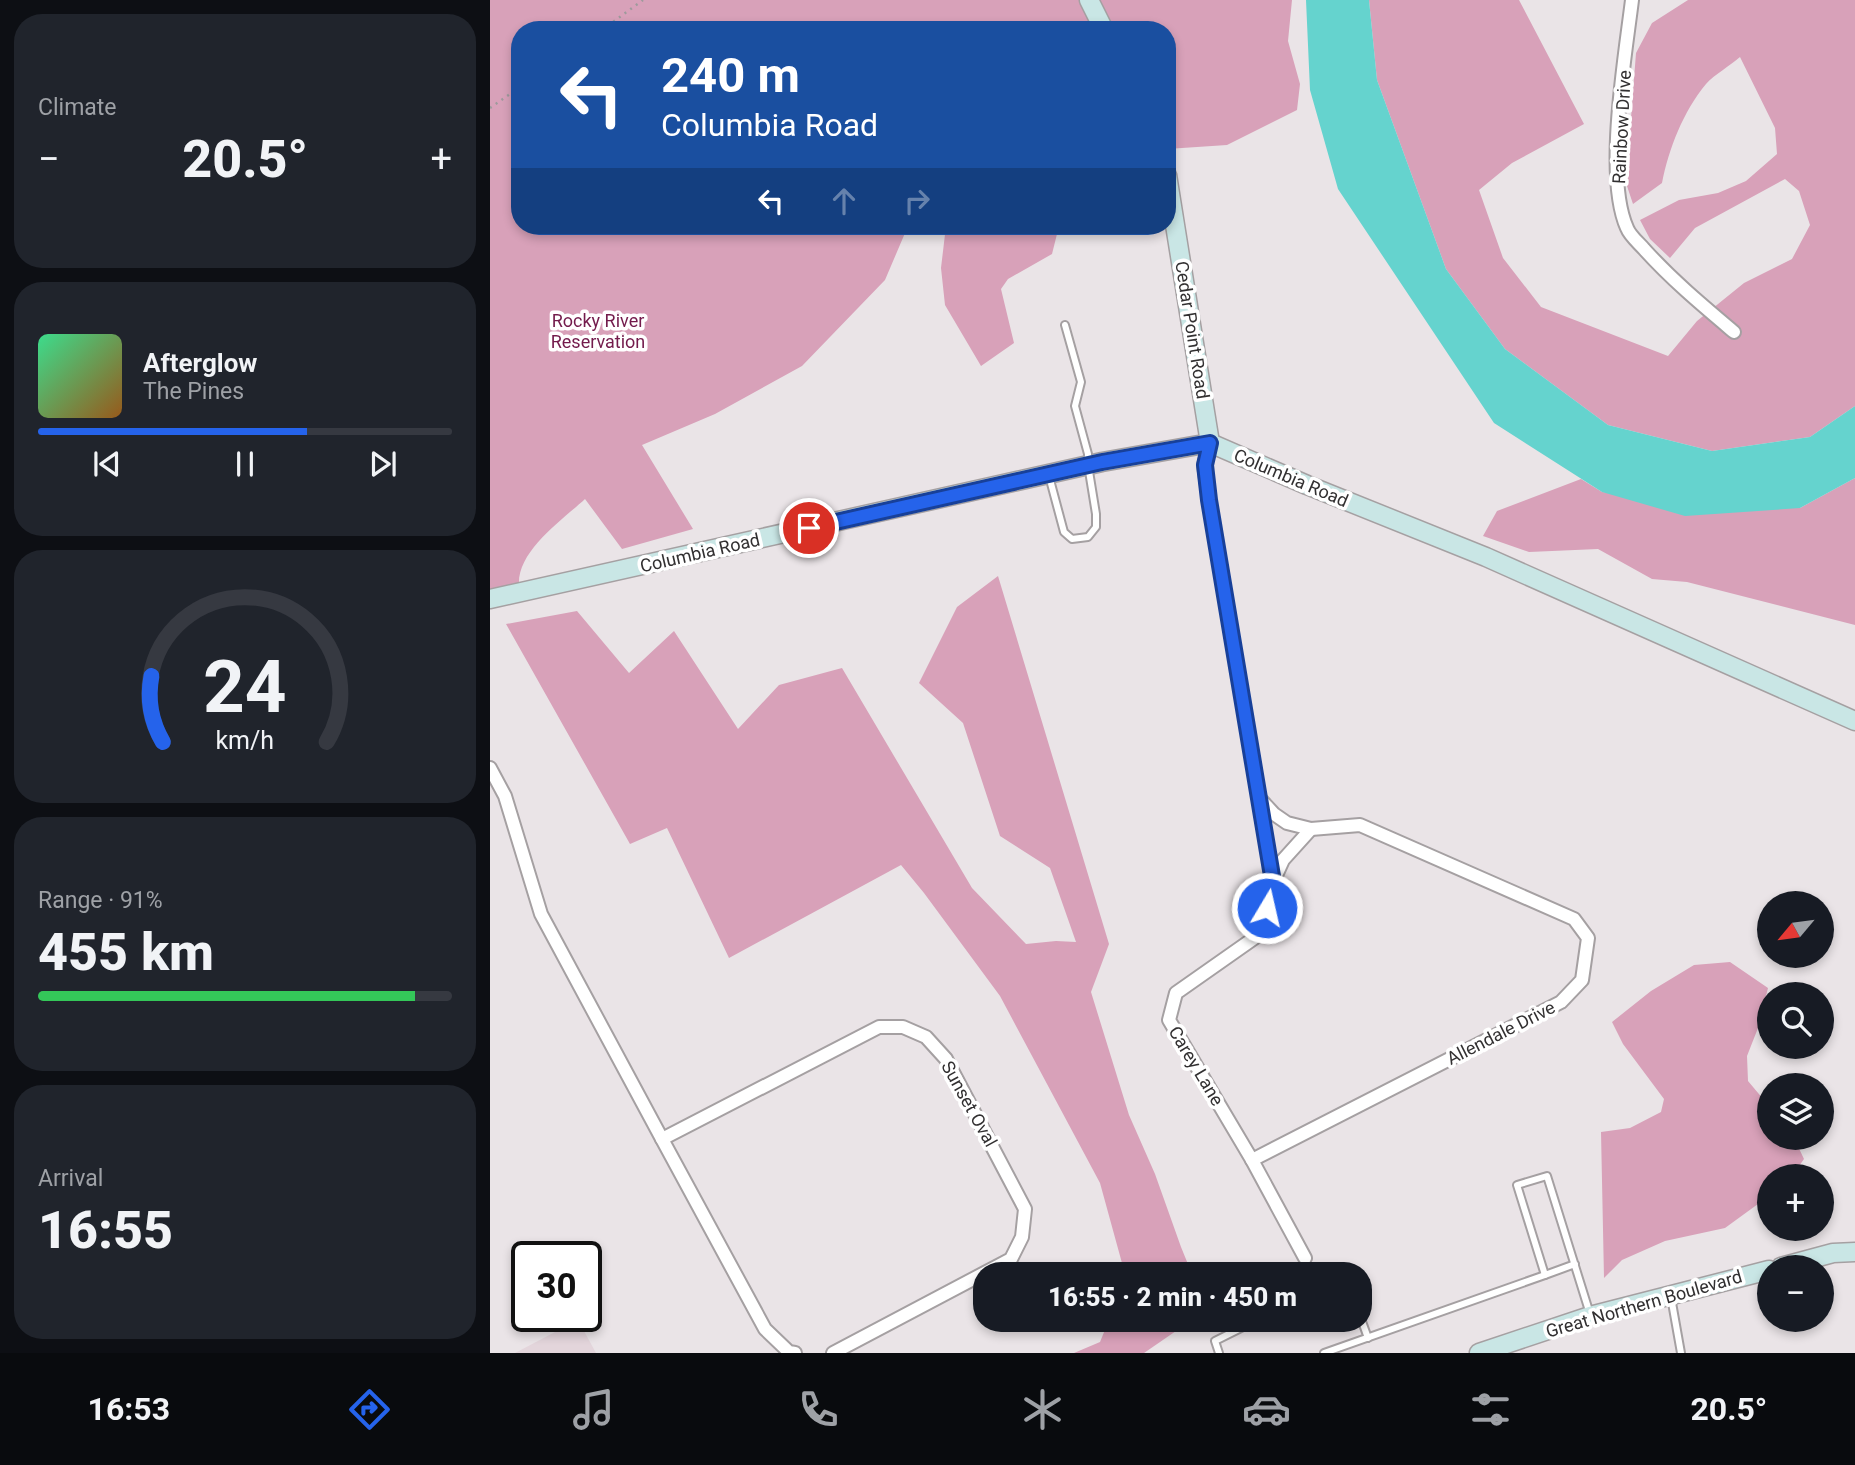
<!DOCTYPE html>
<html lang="en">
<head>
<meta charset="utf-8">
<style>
	body { margin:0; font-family:Roboto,sans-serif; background:#20242c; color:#f1f3f6; height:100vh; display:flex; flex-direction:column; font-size:26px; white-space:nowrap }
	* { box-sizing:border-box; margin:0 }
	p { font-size:23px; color:#9ea1a6 }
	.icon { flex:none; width:38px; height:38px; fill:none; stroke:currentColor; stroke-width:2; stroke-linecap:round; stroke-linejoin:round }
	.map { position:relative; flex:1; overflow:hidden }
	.sheet { display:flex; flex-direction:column; gap:14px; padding:14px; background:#0d0f14; width:490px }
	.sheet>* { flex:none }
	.guide { position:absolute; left:21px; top:21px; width:665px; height:214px; border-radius:28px; box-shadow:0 4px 10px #0003; background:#1a4fa0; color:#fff; overflow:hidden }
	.needle { width:46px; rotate:241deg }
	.buttons { position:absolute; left:1267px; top:891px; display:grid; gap:14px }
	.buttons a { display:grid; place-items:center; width:77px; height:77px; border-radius:50%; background:#171b24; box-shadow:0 4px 10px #0003; font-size:35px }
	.speed { position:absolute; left:21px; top:1241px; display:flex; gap:14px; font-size:35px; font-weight:700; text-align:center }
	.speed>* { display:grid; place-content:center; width:91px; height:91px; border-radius:50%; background:#171b24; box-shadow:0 4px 10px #0003; line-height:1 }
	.speed .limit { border:4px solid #111; border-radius:10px; background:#fff; color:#111 }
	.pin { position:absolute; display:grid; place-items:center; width:60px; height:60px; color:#fff; margin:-30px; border:4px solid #fff; border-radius:50%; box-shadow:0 2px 7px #0007 }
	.me { position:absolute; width:77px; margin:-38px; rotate:9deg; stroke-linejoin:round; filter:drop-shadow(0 0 5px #0008) }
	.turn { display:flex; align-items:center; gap:24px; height:147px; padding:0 35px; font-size:32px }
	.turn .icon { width:91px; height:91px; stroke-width:2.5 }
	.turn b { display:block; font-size:49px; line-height:60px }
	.lanes { display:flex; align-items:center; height:66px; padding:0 35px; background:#0003; justify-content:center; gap:35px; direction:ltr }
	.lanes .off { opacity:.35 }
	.big { font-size:52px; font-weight:800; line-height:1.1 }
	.sheet .card { flex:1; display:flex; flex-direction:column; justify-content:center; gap:10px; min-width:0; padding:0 24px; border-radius:28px; background:#20242c }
	.sheet .dial { align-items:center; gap:0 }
	.dial svg { height:182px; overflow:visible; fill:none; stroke:#363941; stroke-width:7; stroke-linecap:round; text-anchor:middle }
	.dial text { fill:#f1f3f6; stroke:none }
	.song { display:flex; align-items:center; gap:21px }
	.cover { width:84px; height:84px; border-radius:10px; background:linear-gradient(135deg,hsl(150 70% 55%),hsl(30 70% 35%)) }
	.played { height:7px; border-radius:4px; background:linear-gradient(90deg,#2563eb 65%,#363941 65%) }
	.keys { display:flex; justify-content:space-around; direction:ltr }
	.heat { display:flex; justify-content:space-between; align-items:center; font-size:38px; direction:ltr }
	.charge { height:10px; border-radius:5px; background:linear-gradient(90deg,#34c759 91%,#363941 0) }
	.trip { position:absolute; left:483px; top:1262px; width:399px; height:70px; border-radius:28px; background:#171b24; box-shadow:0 4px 10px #0003; font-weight:800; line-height:70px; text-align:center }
	.tab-bar { display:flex; height:112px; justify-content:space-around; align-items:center; background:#090b0e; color:#9ea1a6 }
	.tab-bar .icon { width:49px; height:49px }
	.tab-bar .selected { color:#2563eb }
	.tab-bar b { font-size:32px; color:#f1f3f6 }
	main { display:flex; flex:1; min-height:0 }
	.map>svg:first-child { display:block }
	.built { fill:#e3d5db }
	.green { fill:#d8a1b9 }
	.water { fill:#65d3ce }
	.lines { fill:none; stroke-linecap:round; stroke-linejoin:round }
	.lane-casing { stroke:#a5a0a2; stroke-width:10 }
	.street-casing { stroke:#a5a0a2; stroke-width:16 }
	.secondary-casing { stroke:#a5a0a2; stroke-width:21 }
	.path { stroke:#9e9a9c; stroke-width:2.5; stroke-dasharray:2 5; stroke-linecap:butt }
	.lane { stroke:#fff; stroke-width:6 }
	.street { stroke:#fff; stroke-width:12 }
	.secondary { stroke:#c9e6e5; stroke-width:18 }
	.route-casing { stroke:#184099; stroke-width:18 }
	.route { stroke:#2563eb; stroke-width:12 }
	.labels { text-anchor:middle; stroke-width:7; stroke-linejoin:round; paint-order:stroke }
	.street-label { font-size:18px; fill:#323031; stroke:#fff }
	.park-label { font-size:18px; fill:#731b4c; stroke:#fff }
</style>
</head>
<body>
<main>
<section class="sheet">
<div class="card"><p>Climate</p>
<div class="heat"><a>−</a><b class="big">20.5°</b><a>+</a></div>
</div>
<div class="card">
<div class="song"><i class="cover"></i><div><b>Afterglow</b><p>The Pines</p></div></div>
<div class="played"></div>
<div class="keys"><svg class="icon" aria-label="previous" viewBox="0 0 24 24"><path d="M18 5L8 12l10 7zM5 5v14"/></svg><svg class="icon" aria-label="pause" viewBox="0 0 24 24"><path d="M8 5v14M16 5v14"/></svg><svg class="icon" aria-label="next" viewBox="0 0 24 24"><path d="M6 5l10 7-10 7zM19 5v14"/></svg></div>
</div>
<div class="card dial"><svg viewBox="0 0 100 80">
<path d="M14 69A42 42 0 1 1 86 69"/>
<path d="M14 69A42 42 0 0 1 9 40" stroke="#2563eb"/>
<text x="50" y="56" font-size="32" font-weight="700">24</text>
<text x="50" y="72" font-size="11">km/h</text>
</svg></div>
<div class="card"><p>Range · 91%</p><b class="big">455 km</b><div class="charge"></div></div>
<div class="card"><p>Arrival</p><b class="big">16:55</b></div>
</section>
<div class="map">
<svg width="1365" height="1353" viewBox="0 0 1365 1353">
	<rect width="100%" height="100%" fill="#eae4e7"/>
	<path class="built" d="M 88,1320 L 106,1353 L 25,1353 Z"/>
	<g class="green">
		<path d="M 0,0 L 802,0 L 798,41 L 810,84 L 807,110 L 737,145 L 677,149 L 677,30 L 30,30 L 30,226 L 418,226 L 395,280 L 312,366 L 225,414 L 152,445 L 203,529 L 132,549 L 95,499 C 70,522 21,555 30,592 L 0,599 Z"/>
		<path d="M 879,0 L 1029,0 L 1094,124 L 1022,163 L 989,190 L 1013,258 L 1051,307 L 1178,356 L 1207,321 L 1254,283 L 1302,259 L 1320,225 L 1309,191 L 1295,179 L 1205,228 L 1180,258 L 1160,239 L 1150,220 L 1189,200 L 1228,193 L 1256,181 L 1287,154 L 1285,128 L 1250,57 C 1240,66 1225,74 1216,84 C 1193,112 1179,148 1172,183 L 1143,204 L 1136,183 L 1146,53 L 1162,23 L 1198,0 L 1365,0 L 1365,406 L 1320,437 L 1222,451 L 1118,425 L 1015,349 L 956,269 L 887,80 Z"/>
		<path d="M 456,226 L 569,226 L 562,254 L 518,279 L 511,289 L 524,343 L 491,366 L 455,305 L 451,268 Z"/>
		<path d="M 1365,478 L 1365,625 L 1197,582 L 1162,579 L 1108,549 L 1039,552 L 993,536 L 1007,511 L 1091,479 L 1112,492 L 1310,508 Z"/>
		<path d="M 508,576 L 619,944 L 601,992 L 639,1115 L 665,1174 L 691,1247 L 702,1274 L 635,1274 L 610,1183 L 510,996 L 434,893 L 411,865 L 239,958 L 177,828 L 140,844 L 16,624 L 87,611 L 139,673 L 184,631 L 248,729 L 289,685 L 352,668 L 482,888 L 536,944 L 566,941 L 586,942 L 560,868 L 510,836 L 473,723 L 429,683 L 467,607 Z"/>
		<path d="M 1240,962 L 1278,988 L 1268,1028 L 1257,1056 L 1258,1081 L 1279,1106 L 1279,1138 L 1304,1138 L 1314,1159 L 1302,1176 L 1279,1176 L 1279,1196 L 1235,1228 L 1175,1241 L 1132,1260 L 1114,1278 L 1111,1132 L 1140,1128 L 1171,1112 L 1174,1099 L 1133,1044 L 1122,1022 L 1161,991 L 1204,965 Z"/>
		<path d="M 619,1320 L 702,1320 L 654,1353 L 584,1353 L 610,1342 Z"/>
	</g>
	<path class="water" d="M 816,0 L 879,0 L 887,80 L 956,269 L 1015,349 L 1118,425 L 1222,451 L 1320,437 L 1365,406 L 1365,478 L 1310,508 L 1195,516 L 1112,492 L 1004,423 L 848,189 L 820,90 Z"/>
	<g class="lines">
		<g class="lane-casing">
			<g id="lane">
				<path d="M 559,476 L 574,532 L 582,539 L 598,537 L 606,527 L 606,514 L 598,465 L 598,454 L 585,406 L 591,382 L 575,325"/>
				<path d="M 1085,1264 L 1055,1275 L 1027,1185 L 1057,1176 L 1100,1314"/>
				<path d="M 1181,1297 L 1191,1353"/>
				<path d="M 870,1316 L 878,1338"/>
				<path d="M 729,1353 L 725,1341 L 767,1320"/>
				<path d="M 834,1353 L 1055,1275"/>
			</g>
		</g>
		<g class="street-casing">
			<g id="street">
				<path d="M 1142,0 C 1135,58 1114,177 1137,228 C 1140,236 1149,243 1154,249 C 1182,280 1212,305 1244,332"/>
				<path d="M 720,443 L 714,465 L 719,500 L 783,882 L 770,934 L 686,993 L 679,1020 L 762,1160 L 815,1258"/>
				<path d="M 0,768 L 15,796 L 51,914 L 172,1139"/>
				<path d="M 783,882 L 793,860 L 821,829"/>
				<path d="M 762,1160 L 1071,1002 L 1092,980 L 1098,938 L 1084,919 L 870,825 L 821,829 L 797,823 L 784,814 L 771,800"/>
				<path d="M 305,1353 L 299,1352 L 275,1329 L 172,1139 L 389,1027 L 413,1027 L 436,1037 L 456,1059 L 535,1209 L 532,1237 L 521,1259 L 343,1353"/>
			</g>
		</g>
		<g class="secondary-casing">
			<g id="secondary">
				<path d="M 599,0 L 614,30"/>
				<path d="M 677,175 L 720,443"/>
				<path d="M 0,599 L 612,462 L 720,443 L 817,485 L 996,557 L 1365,721"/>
				<path d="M 1291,1267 L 1343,1253 L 1365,1252"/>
				<path d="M 989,1353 L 1100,1316 L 1279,1270"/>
			</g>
		</g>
		<g class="path">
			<path d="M 112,30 L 153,0"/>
			<path d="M 0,108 L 30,87"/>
		</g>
		<use href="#lane" class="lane"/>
		<use href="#street" class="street"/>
		<use href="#secondary" class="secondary"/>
	</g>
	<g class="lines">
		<g class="route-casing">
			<path id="route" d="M 319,528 L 612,462 L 720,443 L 715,465 L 719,500 L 783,882 L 777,908"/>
		</g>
		<use href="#route" class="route"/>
	</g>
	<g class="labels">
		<g class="street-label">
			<text transform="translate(1132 127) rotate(-87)" y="6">Rainbow Drive</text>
			<text transform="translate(702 330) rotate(81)" y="6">Cedar Point Road</text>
			<text transform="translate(801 478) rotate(23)" y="6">Columbia Road</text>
			<text transform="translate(210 553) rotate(-13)" y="6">Columbia Road</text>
			<text transform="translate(1011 1033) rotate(-27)" y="6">Allendale Drive</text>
			<text transform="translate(706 1066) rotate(59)" y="6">Carey Lane</text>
			<text transform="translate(479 1104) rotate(61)" y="6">Sunset Oval</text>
			<text transform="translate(1154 1304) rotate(-16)" y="6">Great Northern Boulevard</text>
		</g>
		<g class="park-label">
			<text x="108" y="327">Rocky River<tspan x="108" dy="21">Reservation</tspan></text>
		</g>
	</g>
</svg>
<div class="buttons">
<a><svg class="needle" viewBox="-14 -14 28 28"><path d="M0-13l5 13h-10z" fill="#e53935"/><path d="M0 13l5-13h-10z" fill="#9ea1a6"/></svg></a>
<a><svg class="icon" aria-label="search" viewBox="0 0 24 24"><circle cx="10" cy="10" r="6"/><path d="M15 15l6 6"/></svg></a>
<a><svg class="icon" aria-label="layers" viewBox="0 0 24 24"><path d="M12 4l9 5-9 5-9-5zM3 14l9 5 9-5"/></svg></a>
<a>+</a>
<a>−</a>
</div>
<div class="speed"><div class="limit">30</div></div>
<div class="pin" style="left:319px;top:528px;background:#d93025"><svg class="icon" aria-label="arrive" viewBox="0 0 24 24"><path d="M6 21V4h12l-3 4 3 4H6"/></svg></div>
<svg class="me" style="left:777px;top:908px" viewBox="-20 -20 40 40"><circle r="17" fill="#2563eb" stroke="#fff" stroke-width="3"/><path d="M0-11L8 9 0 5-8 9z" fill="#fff"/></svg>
<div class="trip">16:55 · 2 min · 450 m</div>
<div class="guide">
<div class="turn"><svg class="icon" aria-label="left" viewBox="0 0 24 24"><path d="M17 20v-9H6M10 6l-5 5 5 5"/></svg><div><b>240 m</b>Columbia Road</div></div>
<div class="lanes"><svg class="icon" aria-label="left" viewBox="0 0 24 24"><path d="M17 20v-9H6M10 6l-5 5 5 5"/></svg><svg class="icon off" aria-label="ahead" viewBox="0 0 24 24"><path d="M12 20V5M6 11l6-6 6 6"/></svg><svg class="icon off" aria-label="right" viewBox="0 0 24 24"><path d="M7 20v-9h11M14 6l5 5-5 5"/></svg></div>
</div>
</div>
</main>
<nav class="tab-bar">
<b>16:53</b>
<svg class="icon selected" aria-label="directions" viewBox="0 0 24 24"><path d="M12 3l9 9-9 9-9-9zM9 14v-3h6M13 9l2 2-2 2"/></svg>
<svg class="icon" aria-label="music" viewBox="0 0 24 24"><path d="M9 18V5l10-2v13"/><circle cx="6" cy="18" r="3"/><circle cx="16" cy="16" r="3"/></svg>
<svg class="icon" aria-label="phone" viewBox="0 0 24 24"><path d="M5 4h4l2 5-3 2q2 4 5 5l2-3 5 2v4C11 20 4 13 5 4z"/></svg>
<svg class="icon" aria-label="climate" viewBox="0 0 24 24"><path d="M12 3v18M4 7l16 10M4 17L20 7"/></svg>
<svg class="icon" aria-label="car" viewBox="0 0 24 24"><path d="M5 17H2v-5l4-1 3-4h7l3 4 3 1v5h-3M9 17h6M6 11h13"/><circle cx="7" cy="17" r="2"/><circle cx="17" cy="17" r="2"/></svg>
<svg class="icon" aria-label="filters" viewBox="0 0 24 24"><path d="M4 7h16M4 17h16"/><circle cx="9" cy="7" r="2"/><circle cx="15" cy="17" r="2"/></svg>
<b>20.5°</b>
</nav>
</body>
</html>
